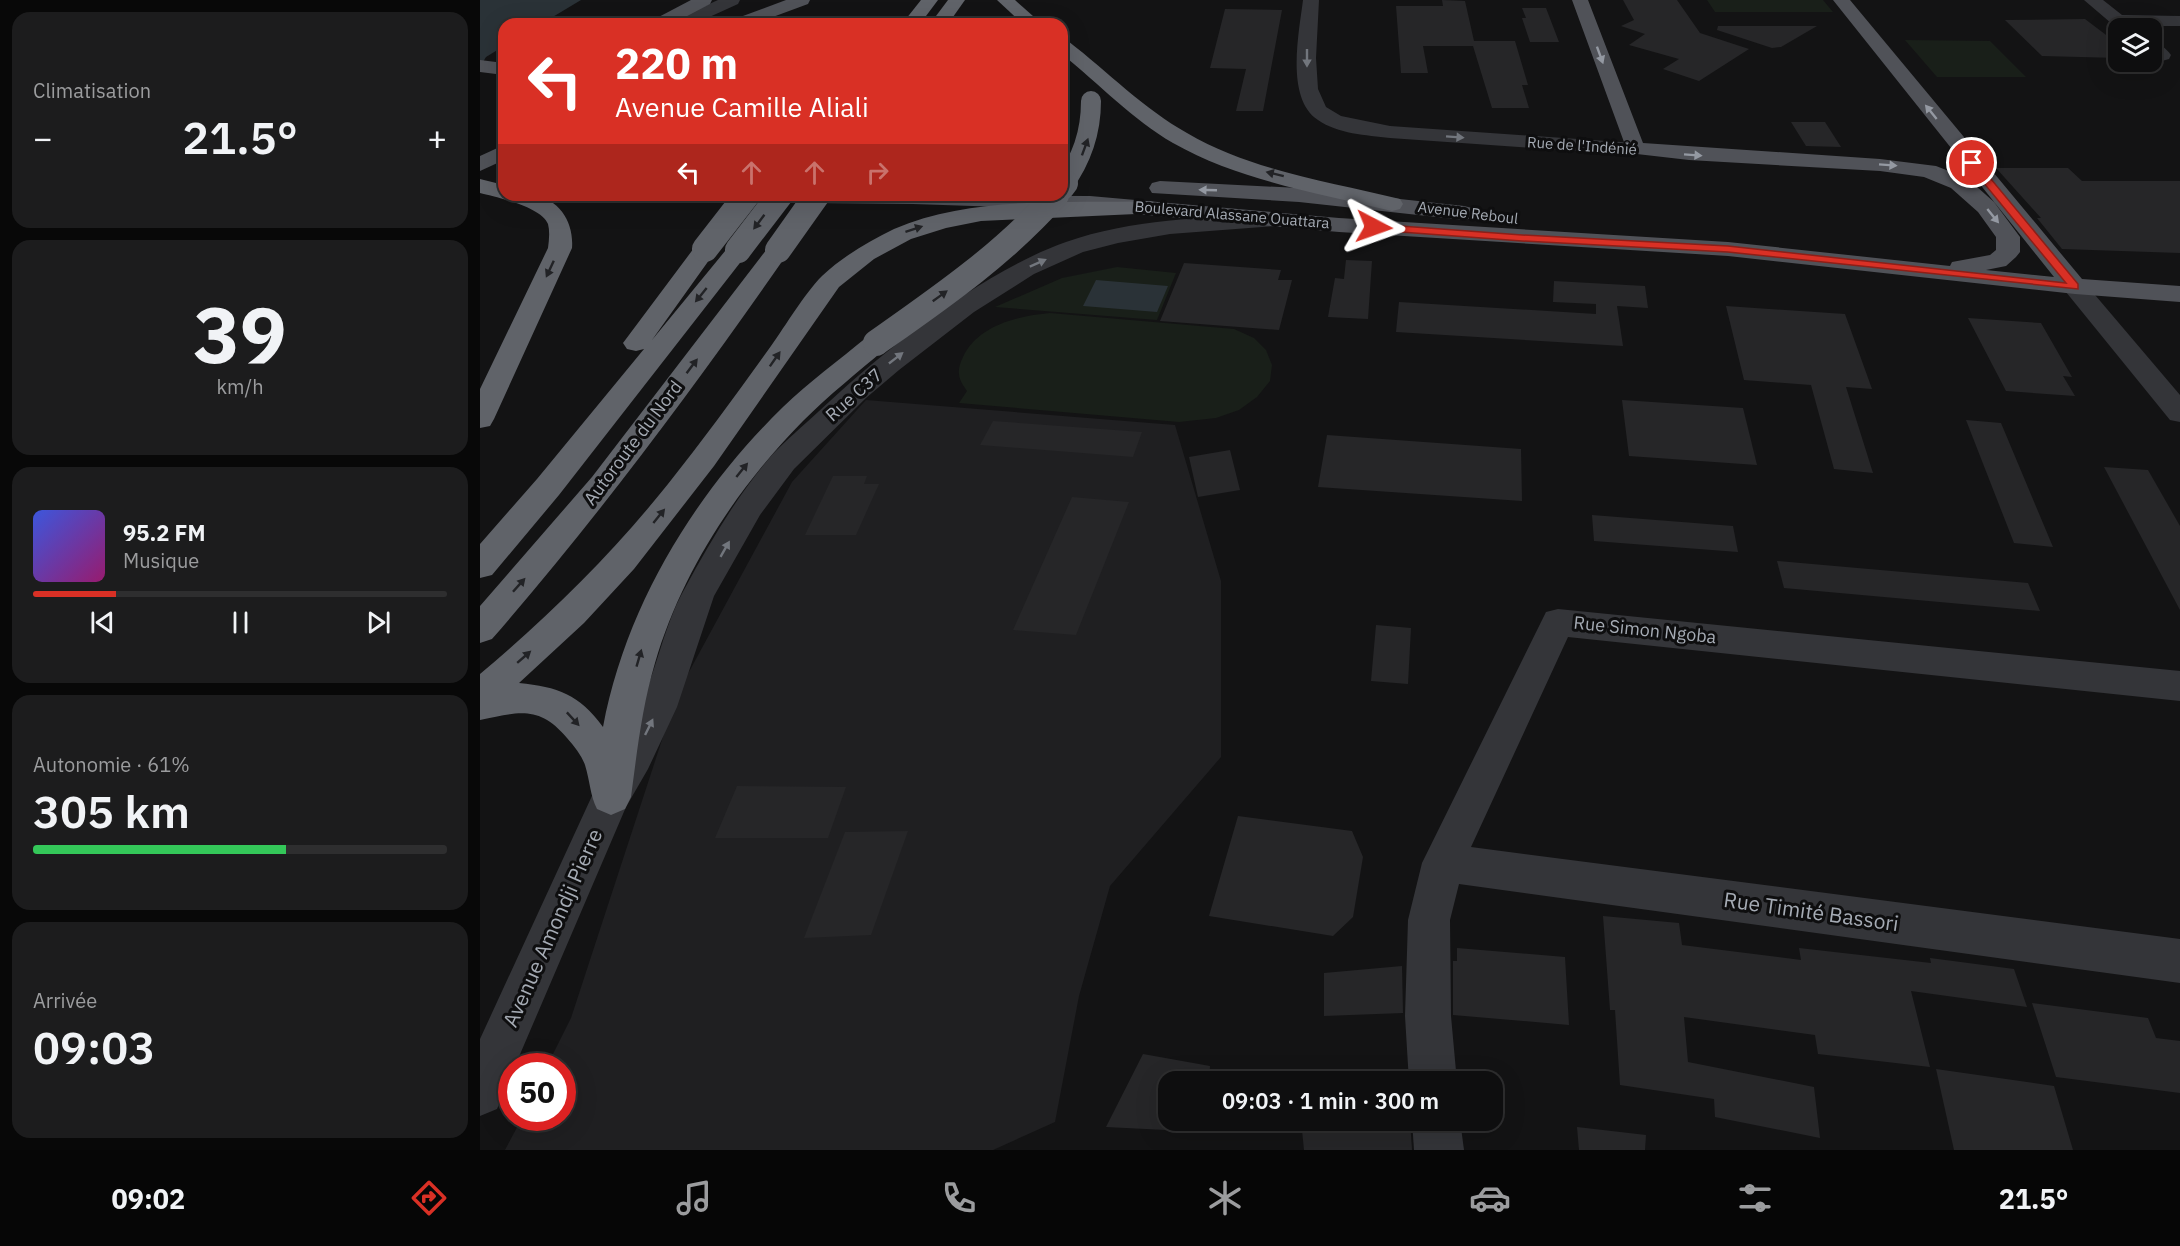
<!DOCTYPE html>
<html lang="fr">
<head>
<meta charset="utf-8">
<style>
	body { margin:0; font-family:"IBM Plex Sans",sans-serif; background:#1c1c1d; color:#f1f3f6; height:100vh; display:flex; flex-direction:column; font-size:22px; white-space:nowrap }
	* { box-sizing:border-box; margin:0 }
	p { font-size:20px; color:#9b9c9e }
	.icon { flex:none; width:33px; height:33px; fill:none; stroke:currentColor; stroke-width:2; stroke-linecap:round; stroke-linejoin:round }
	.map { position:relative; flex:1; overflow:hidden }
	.panel { display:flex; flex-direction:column; gap:12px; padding:12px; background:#080808; width:480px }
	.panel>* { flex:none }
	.guide { position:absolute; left:18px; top:18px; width:570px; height:183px; border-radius:18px; box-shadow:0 6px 24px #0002,0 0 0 2px #2e2e2f; background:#d93025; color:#fff; overflow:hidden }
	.buttons { position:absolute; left:1628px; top:18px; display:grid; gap:12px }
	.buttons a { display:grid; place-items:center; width:54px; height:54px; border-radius:12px; background:#0e0e0f; box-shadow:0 6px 24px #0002,0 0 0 2px #2e2e2f; font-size:30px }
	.speed { position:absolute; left:18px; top:1053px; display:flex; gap:12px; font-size:30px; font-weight:700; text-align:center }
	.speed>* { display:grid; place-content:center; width:78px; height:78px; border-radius:50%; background:#0e0e0f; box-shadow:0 6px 24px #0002,0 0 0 2px #2e2e2f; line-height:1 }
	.speed .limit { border:9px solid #d22; background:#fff; color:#111 }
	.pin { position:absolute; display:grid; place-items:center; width:51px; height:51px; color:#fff; margin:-26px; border:3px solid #fff; border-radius:50%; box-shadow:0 2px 6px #0007 }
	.me { position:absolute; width:66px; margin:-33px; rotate:94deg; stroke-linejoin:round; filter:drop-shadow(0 0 4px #0008) }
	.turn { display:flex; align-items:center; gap:21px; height:126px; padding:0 18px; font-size:27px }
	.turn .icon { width:78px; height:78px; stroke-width:2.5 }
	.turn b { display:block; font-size:42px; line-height:51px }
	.lanes { display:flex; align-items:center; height:57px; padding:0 18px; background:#0003; justify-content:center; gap:30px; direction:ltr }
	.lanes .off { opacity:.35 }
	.big { font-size:45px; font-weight:600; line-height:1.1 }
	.panel .card { flex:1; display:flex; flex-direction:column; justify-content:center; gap:9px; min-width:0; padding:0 21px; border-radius:18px; background:#1c1c1d }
	.panel .dial { align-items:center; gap:0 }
	.dial b { font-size:78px; line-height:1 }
	.song { display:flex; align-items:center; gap:18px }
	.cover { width:72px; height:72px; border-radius:9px; background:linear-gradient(135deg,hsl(230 70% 55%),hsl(320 70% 35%)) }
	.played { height:6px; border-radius:3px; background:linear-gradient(90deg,#d93025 20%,#2e2e2f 20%) }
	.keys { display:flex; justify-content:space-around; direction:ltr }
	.heat { display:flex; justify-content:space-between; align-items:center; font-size:33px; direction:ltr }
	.charge { height:9px; border-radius:4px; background:linear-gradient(90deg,#34c759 61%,#2e2e2f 0) }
	.trip { position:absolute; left:678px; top:1071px; width:345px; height:60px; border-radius:18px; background:#0e0e0f; box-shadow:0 6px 24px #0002,0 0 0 2px #2e2e2f; font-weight:600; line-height:60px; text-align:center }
	.menu { display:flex; height:96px; justify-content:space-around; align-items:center; background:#060606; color:#9b9c9e }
	.menu .icon { width:42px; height:42px }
	.menu .selected { color:#d93025 }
	.menu b { font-size:27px; color:#f1f3f6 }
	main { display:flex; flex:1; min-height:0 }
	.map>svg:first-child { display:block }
	.built { fill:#1f1f21 }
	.green { fill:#191f19 }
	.water { fill:#2a3237 }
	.building { fill:#262628 }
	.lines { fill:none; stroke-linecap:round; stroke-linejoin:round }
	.minor { fill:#343539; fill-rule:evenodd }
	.major { fill:#505258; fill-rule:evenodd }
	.highway { fill:#606369; fill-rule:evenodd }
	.highway-bridge-far1 { stroke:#606369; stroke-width:20 }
	.highway-bridge { stroke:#606369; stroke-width:26 }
	.oneway { fill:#9499a2 }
	.oneway2 { fill:#72767d }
	.oneway3 { fill:#222326 }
	.route { fill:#d93025; stroke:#8d1f18; stroke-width:1.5 }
	.labels { text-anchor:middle; stroke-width:6; stroke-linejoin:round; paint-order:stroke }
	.far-street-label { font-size:15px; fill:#a5abb4; stroke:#0e0e0f }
	.street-label { font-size:18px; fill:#a5abb4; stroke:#0e0e0f }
	.near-street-label { font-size:21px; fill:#a5abb4; stroke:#0e0e0f }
</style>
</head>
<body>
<main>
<section class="panel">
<div class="card"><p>Climatisation</p>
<div class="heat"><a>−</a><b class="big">21.5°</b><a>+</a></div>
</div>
<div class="card dial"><b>39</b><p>km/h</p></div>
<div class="card">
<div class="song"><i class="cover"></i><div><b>95.2 FM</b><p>Musique</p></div></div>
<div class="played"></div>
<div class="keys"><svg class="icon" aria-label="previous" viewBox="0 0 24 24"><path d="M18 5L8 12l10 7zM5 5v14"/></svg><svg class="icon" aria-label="pause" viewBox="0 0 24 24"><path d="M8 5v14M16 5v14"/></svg><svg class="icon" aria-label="next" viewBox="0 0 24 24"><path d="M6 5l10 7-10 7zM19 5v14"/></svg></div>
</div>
<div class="card"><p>Autonomie · 61%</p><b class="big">305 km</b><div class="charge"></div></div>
<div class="card"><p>Arrivée</p><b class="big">09:03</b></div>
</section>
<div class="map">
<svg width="1700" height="1150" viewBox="0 0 1700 1150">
	<rect width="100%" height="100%" fill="#131314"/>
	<path class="built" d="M 386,400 L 695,425 L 741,581 L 741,757 L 630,886 L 599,996 L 575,1122 L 513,1150 L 25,1150 L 42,1118 L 82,1118 L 82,1066 L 67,1066 L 91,1018 L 197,694 L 312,482 Z"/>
	<g class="green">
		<path d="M 1227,0 L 1343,0 L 1353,12 L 1235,12 Z"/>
		<path d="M 1425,40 L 1510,41 L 1546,77 L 1457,77 Z"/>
		<path d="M 637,267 L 696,273 L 677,320 L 515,307 L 582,278 Z"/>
		<path d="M 570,313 L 754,329 L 774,338 L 786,350 L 792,365 L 790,381 L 777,397 L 759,410 L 736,418 L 699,422 L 479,403 L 487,391 C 478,379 476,371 483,357 C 498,325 538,316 570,313 Z"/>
	</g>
	<g class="water">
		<path d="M 0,0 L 101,0 L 61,24 L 24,24 L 24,46 L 6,57 L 0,67 Z"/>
		<path d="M 616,280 L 688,286 L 677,312 L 603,306 Z"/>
	</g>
	<g class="building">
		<path d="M 962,0 L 985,1 L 994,41 L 1035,41 L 1048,85 L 1042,85 L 1049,108 L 1012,108 L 993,46 L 943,46 L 948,73 L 921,73 L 916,6 L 963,6 Z"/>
		<path d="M 1143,0 L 1197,0 L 1220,33 L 1269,49 L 1219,81 L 1183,69 L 1199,59 L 1149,45 L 1165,34 L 1141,26 L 1154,20 Z"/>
		<path d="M 1042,8 L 1066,8 L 1079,42 L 1050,42 L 1042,18 L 1046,18 Z"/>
		<path d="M 745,9 L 802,10 L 783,111 L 756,111 L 766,69 L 730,68 Z"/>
		<path d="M 1605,19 L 1638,44 L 1638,58 L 1562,56 L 1525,20 Z"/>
		<path d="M 1238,26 L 1337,26 L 1301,47 L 1292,48 L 1237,30 Z"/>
		<path d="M 1311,122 L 1345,122 L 1361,147 L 1326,146 Z"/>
		<path d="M 1516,168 L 1588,168 L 1602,181 L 1700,181 L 1700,253 L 1582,249 L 1557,218 L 1561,218 Z"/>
		<path d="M 866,260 L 892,261 L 888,319 L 848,317 L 855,278 L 864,279 Z"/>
		<path d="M 704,263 L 801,270 L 798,280 L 812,280 L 799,330 L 680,321 Z"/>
		<path d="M 1074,281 L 1165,286 L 1168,308 L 1137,306 L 1143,346 L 916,332 L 919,302 L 1116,314 L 1116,304 L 1073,302 Z"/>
		<path d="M 1246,306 L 1365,314 L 1392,389 L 1366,387 L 1393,473 L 1354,469 L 1331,385 L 1264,380 Z"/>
		<path d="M 1488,318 L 1561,323 L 1592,377 L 1583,376 L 1595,396 L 1526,391 Z"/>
		<path d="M 1142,400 L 1263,408 L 1277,465 L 1149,456 Z"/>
		<path d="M 1486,420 L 1521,423 L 1573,547 L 1534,543 Z"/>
		<path d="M 513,421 L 662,432 L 653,457 L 500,445 Z"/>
		<path d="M 847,435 L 1041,449 L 1042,501 L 838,487 Z"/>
		<path d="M 750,450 L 760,490 L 718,497 L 709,457 Z"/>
		<path d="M 1624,467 L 1668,470 L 1700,526 L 1700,610 Z"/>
		<path d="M 353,476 L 387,476 L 384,484 L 399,484 L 376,535 L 325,535 Z"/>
		<path d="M 592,497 L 649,502 L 596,635 L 533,630 Z"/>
		<path d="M 1112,515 L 1253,526 L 1258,552 L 1114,541 Z"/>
		<path d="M 1297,561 L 1548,583 L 1560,611 L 1304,588 Z"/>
		<path d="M 896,625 L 931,628 L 928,684 L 891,681 Z"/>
		<path d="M 257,786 L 366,787 L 348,838 L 235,838 Z"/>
		<path d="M 758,816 L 872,831 L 883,857 L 873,917 L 853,936 L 729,916 Z"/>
		<path d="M 428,831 L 391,935 L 324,938 L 365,832 Z"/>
		<path d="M 1123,916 L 1199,923 L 1202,945 L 1321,960 L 1319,948 L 1451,963 L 1450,958 L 1534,969 L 1547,1007 L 1431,991 L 1450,1067 L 1338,1054 L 1335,1035 L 1204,1017 L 1208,1062 L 1334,1087 L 1340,1138 L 1235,1117 L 1234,1099 L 1140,1085 L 1135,1010 L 1130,1010 Z"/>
		<path d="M 977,948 L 1085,957 L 1089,1025 L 973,1015 L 973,961 L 977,961 Z"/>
		<path d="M 922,966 L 923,1013 L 844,1016 L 844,973 Z"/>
		<path d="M 1552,1003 L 1668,1018 L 1676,1038 L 1700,1041 L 1700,1093 L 1576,1077 Z"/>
		<path d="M 663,1054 L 730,1066 L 729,1082 L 688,1082 L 688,1120 L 727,1120 L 726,1132 L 626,1127 Z"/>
		<path d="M 1456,1069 L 1574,1086 L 1593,1150 L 1474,1150 Z"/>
		<path d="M 821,1120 L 930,1120 L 932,1150 L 824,1150 Z"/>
		<path d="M 1097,1127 L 1166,1135 L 1165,1150 L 1099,1150 Z"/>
	</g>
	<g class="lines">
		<g class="minor">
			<path d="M 238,0 L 260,0 L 258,4 L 214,24 L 191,24 L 194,20 Z"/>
			<path d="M 823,0 L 839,0 L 836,58 L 838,89 L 846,107 L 861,116 L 910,126 L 1155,143 L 1162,145 L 1166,149 L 1162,153 L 1155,155 L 910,138 C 886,135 858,134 838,120 C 805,98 819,33 823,0 Z"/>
			<path d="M 1604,0 L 1623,0 L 1642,15 L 1700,16 L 1700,26 L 1655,26 L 1656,28 L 1638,29 Z"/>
			<path d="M 1671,41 C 1679,43 1686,48 1691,55 L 1689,59 L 1682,61 L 1671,55 Z"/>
			<path d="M 800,213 L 808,215 L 812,220 L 808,225 L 690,234 L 638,243 L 603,252 L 554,274 L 494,312 L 419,370 L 386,398 L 314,469 L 280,515 L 234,596 L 197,707 L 168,769 L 146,807 L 35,1066 L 32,1066 L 32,1075 L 17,1109 L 0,1116 L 0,1039 L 117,785 C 133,759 150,733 161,705 C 177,667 185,623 205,588 C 230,542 258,494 292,455 C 306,440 323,426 338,412 C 403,351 501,272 586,242 C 654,218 729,218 800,213 Z"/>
			<path d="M 1595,280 L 1604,282 L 1700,395 L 1700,422 L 1690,420 L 1586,292 L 1583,287 L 1586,282 Z"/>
			<path d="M 1078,609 L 1700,671 L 1700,701 L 1088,637 L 991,847 L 1700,939 L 1700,983 L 979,884 L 970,920 L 971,1016 L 977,1082 L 929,1082 L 925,1016 L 928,920 L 942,863 L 1066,612 Z"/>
			<path d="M 932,1120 L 980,1120 L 984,1150 L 934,1150 Z"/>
		</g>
		<g class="major">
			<path d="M 211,0 L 232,0 L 230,4 L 192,24 L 170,24 L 173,20 Z"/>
			<path d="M 306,0 L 330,0 L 328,4 L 274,24 L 249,24 L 252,20 Z"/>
			<path d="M 1092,0 L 1108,0 L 1163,143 L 1400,159 L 1456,166 L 1487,178 L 1514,202 L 1540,237 L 1540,252 L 1536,257 L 1526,266 L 1506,270 L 1574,277 L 1353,0 L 1370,0 L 1602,279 L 1700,286 L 1700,302 L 1595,294 L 1248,256 L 859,232 L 610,210 L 433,204 L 233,202 L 225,200 L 222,195 L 610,196 L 859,218 L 1248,242 L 1470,266 L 1472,262 L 1510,255 L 1516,250 L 1516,237 L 1498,212 L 1471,188 L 1444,177 L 1400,171 L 1209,160 L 1148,153 Z"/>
			<path d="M 0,60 L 24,63 L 24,75 L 0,72 Z"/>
			<path d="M 24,145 L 24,160 L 0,171 L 0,156 Z"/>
			<path d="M 680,181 L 819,188 L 984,206 L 992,208 L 995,213 L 992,218 L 984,220 L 819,202 L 672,193 L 669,188 L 672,183 Z"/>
		</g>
		<g class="highway">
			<path d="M 441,0 L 458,0 L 440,24 L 422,24 Z"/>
			<path d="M 468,0 L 485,0 L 468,24 L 450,24 Z"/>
			<path d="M 517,0 L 535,0 L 562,24 L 543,24 Z"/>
			<path d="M 582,40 L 588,41 C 628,72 664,109 707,133 C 772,171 848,181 920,199 L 923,204 L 920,209 L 912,211 C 838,193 760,181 693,143 C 652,119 619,84 582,54 Z"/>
			<path d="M 0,179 L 24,185 L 24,195 C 33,195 44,194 53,195 C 80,199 94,223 92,248 L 14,419 L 10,426 L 0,428 L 0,389 L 68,248 C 69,240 70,232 68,224 C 61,207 17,197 0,193 Z"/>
			<path d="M 670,201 L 678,203 L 681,208 L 678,213 L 501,221 L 466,228 L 431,239 L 394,259 L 359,287 L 234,466 L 154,569 L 104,623 L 39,683 C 78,687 99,694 123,727 C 146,605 215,493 303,407 C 329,382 359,360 387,337 L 396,335 L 405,337 L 409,343 L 405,349 C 378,372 349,395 323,421 C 257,488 202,571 175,663 C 162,707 157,752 151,797 L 145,809 L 131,815 L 117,809 C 110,795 110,781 105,765 C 102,756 94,746 87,738 C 59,705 39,712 0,720 L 0,674 C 69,616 132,554 188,484 C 224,439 258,392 291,346 C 306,325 325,293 342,276 C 362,257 389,241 414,229 C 493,195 586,204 670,201 Z"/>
			<path d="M 225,242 L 233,244 L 237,249 L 172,340 L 250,245 L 258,243 L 266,245 L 270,250 L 79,495 L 12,575 L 0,578 L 0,544 L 57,479 L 164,349 L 156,351 L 147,349 L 143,343 L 217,244 Z"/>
			<path d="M 298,243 L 306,245 L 310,250 C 217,384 119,516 12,639 L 0,643 L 0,606 L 112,477 L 290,245 Z"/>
		</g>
		<path class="highway-bridge-far1" d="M 583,185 C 602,159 611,133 611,101"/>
		<g class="highway-bridge">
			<path d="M 582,187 L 585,183"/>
			<path d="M 225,249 L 267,195"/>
			<path d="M 258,250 L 300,195"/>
			<path d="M 298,250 L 337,195"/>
			<path d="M 396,343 C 460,298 524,254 576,195"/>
		</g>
	</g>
	<defs><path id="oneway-solid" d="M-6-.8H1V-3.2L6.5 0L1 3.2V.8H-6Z" transform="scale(1.5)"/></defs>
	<g class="oneway">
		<use href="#oneway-solid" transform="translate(1120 55) rotate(70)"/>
		<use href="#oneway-solid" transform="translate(1451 112) rotate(-129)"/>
		<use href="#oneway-solid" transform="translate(1213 155) rotate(4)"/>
		<use href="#oneway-solid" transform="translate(1408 165) rotate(4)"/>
		<use href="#oneway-solid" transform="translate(728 190) rotate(-178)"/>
		<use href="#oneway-solid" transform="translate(1513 216) rotate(51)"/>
	</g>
	<g class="oneway2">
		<use href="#oneway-solid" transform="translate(827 58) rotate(90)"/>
		<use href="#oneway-solid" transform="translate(975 137) rotate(4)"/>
		<use href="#oneway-solid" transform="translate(558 263) rotate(-24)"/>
		<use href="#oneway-solid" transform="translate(416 358) rotate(-38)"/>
		<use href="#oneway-solid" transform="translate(245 549) rotate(-60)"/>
		<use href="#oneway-solid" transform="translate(169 727) rotate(-64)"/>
	</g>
	<g class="oneway3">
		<use href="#oneway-solid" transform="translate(605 147) rotate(-70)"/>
		<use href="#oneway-solid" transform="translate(795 174) rotate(-166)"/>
		<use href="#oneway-solid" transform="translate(279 222) rotate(127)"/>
		<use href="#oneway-solid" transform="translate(434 229) rotate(-18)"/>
		<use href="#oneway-solid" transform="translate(70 269) rotate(115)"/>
		<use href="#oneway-solid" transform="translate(221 295) rotate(129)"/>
		<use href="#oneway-solid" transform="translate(460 296) rotate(-36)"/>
		<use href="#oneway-solid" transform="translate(295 359) rotate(-55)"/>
		<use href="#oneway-solid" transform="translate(212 366) rotate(-53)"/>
		<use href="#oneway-solid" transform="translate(262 470) rotate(-51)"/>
		<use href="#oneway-solid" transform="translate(179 516) rotate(-51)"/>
		<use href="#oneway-solid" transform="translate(39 585) rotate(-48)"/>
		<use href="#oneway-solid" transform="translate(44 657) rotate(-41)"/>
		<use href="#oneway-solid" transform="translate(159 658) rotate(-74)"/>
		<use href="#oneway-solid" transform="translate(93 719) rotate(47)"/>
	</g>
	<path class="route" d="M 1489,161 L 1496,161 L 1598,284 L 1598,289 L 1248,252 L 1042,241 L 894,230 L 889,227 L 894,224 L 1042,235 L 1248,246 L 1586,283 L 1489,165 Z"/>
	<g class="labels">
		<g class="far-street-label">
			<text transform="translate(1102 146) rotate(4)" y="5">Rue de l'Indénié</text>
			<text transform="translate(988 213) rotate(7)" y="5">Avenue Reboul</text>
			<text transform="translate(752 215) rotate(5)" y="5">Boulevard Alassane Ouattara</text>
		</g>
		<g class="street-label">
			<text transform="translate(374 395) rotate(-42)" y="6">Rue C37</text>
			<text transform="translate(153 443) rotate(-53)" y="6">Autoroute du Nord</text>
			<text transform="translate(1165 630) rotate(6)" y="6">Rue Simon Ngoba</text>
		</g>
		<g class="near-street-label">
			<text transform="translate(1331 912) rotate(8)" y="7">Rue Timité Bassori</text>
			<text transform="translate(73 928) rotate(-66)" y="7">Avenue Amondji Pierre</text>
		</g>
	</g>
</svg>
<div class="buttons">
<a><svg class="icon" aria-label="layers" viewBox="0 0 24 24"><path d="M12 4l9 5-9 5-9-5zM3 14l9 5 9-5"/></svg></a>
</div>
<div class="speed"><div class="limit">50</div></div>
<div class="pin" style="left:1492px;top:163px;background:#d93025"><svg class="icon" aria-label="arrive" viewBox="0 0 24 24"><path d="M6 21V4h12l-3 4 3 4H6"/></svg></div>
<svg class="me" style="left:894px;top:227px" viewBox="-20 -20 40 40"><path d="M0-17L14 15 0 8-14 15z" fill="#d93025" stroke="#fff" stroke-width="4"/></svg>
<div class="trip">09:03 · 1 min · 300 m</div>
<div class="guide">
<div class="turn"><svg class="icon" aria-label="left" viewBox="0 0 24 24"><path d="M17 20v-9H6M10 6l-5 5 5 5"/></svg><div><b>220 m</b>Avenue Camille Aliali</div></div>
<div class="lanes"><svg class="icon" aria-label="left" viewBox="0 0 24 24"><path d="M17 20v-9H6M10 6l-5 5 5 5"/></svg><svg class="icon off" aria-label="ahead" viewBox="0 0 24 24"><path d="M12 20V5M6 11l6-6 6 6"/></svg><svg class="icon off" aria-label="ahead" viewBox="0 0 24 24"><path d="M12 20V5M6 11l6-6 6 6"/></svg><svg class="icon off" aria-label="right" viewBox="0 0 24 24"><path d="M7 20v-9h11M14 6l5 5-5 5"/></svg></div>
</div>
</div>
</main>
<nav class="menu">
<b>09:02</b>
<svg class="icon selected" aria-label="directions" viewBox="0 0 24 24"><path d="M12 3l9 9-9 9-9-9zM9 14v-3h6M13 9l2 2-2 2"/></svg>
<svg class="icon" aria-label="music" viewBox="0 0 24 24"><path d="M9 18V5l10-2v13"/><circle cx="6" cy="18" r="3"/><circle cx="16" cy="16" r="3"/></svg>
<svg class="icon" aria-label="phone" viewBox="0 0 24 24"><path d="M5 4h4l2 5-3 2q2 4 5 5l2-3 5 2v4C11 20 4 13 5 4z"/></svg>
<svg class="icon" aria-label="climate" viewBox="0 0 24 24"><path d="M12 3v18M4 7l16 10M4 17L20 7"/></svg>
<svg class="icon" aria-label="car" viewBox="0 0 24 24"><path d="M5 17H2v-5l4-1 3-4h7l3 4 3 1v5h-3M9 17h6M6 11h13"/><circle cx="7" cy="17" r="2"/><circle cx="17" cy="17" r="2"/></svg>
<svg class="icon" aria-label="filters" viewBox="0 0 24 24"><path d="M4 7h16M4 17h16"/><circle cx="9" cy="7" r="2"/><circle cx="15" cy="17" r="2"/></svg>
<b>21.5°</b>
</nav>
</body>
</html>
